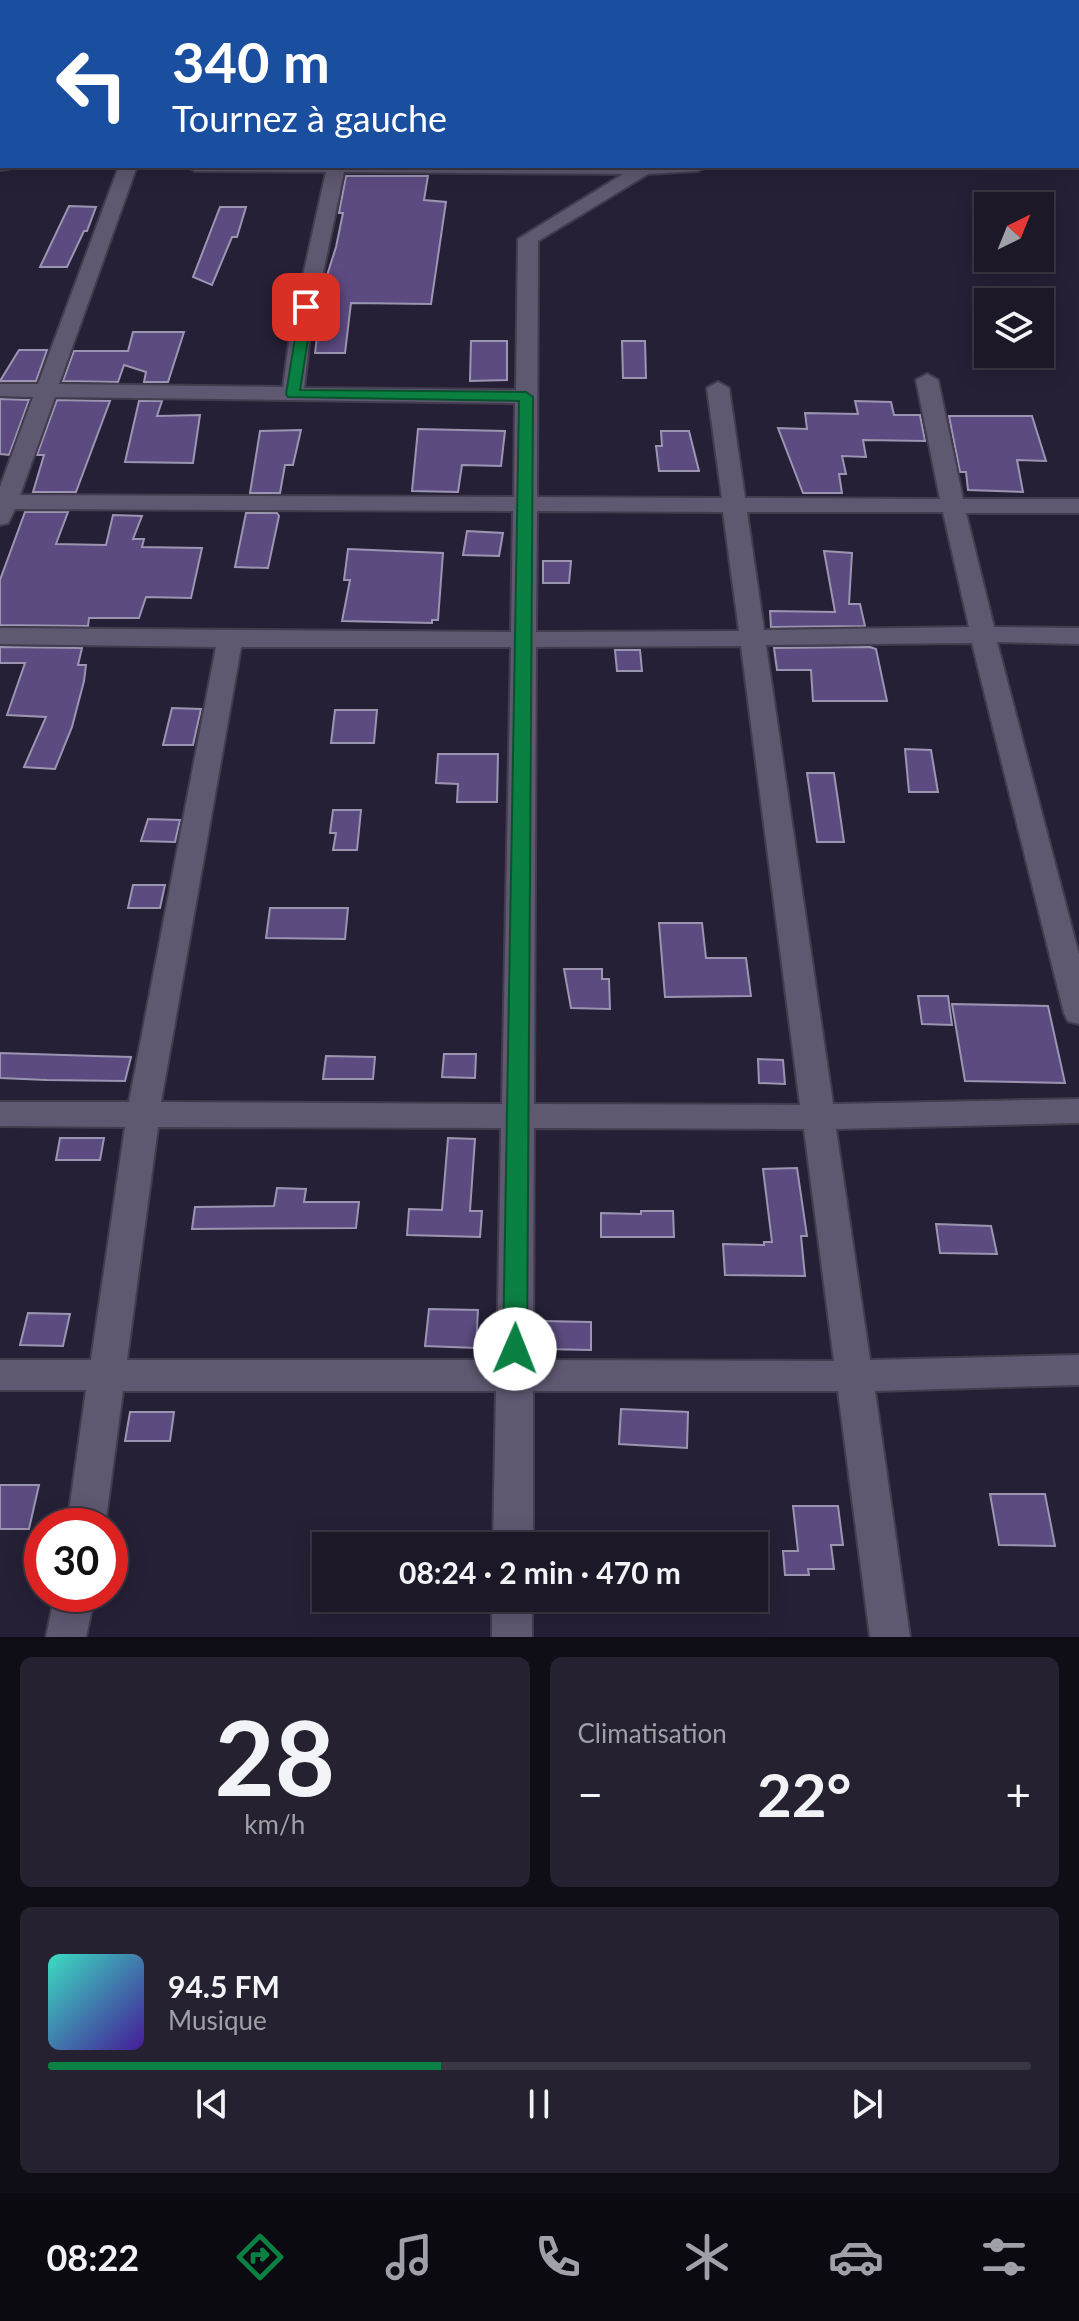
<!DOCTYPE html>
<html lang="fr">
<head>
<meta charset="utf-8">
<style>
	body { margin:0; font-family:Lato,sans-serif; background:#252130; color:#f1f3f6; height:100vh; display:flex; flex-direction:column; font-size:30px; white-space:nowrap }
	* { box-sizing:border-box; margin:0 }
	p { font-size:26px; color:#a0a0a8 }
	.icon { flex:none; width:44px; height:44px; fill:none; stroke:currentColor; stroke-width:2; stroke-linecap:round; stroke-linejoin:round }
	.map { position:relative; height:1637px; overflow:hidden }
	.sheet { display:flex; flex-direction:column; gap:20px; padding:20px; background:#0f0d16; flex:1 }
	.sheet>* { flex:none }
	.guide { position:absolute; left:0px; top:0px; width:1080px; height:168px; box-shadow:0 4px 20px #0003,0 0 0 2px #3a3745; background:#1a4fa0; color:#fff; overflow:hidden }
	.needle { width:52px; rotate:43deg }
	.fabs { position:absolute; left:974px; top:192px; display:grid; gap:16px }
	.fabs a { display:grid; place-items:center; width:80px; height:80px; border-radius:0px; background:#1c1828; box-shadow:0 4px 20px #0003,0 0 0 2px #3a3745; font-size:40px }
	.speed { position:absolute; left:24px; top:1508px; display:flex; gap:16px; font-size:40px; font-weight:700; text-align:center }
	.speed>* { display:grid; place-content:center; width:104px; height:104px; border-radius:50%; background:#1c1828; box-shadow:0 4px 20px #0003,0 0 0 2px #3a3745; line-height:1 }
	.speed .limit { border:12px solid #d22; background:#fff; color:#111 }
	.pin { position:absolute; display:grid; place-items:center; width:68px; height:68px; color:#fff; margin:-34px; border-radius:16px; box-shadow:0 4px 12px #0006 }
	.me { position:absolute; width:88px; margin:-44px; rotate:1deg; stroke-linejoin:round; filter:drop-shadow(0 0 6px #0008) }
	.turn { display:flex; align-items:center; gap:28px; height:168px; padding:0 40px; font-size:36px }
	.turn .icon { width:104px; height:104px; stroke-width:2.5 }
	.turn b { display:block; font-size:56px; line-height:68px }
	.big { font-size:60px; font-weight:700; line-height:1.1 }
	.sheet .tile { flex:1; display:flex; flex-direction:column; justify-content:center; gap:12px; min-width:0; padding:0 28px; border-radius:12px; background:#252130 }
	.sheet .dial { align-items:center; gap:0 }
	.dial b { font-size:104px; line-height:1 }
	.song { display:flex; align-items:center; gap:24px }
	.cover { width:96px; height:96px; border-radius:12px; background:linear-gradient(135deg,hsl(170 70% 55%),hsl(260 70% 35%)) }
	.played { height:8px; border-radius:4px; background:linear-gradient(90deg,#0b8043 40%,#3a3745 40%) }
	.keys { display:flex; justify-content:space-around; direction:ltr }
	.heat { display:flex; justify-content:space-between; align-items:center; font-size:44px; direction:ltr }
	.sheet .tiles { flex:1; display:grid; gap:20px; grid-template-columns:1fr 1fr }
	.tile:last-child { grid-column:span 2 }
	.trip { position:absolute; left:312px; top:1532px; width:456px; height:80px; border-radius:0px; background:#1c1828; box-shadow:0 4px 20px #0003,0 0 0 2px #3a3745; font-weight:700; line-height:80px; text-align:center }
	.tab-bar { display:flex; height:128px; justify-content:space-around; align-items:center; background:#0b0a10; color:#a0a0a8 }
	.tab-bar .icon { width:56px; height:56px }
	.tab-bar .selected { color:#0b8043 }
	.tab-bar b { font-size:36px; color:#f1f3f6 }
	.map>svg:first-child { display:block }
	.building { fill:#5c4b81; stroke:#9c95b1; stroke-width:2 }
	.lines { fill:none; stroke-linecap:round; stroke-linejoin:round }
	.minor-casing { stroke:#423c4e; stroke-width:4 }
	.minor { fill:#5f5871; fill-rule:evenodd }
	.route { fill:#0b8043; stroke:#07532c; stroke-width:2 }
</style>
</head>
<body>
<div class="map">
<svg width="1079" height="1637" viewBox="0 0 1079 1637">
	<rect width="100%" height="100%" fill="#262036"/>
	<g class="building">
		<path d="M 346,176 L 428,176 L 424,200 L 446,202 L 431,304 L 351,303 L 345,353 L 315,353 L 323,288 L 336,247 L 343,213 L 339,213 Z"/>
		<path d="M 69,206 L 96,207 L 87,231 L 84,231 L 67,267 L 40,267 Z"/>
		<path d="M 220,207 L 246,207 L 237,237 L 232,237 L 212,285 L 193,277 Z"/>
		<path d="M 133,332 L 184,332 L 168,382 L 144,382 L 146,372 L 124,365 L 118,382 L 63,381 L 74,351 L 128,351 Z"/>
		<path d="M 471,341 L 507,341 L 507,380 L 470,381 Z"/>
		<path d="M 622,341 L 645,341 L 646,378 L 623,378 Z"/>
		<path d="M 19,350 L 47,350 L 36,381 L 0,381 Z"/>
		<path d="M 0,399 L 29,400 L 9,455 L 0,454 Z"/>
		<path d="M 57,400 L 110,401 L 76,492 L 33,492 L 44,455 L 37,455 Z"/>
		<path d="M 139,401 L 162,401 L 157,416 L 200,415 L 193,463 L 125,462 Z"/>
		<path d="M 855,401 L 891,402 L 894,415 L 920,415 L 925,441 L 863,440 L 866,457 L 842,456 L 846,474 L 839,474 L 842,493 L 803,493 L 778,428 L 807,429 L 805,413 L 858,414 Z"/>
		<path d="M 949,416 L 1032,416 L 1046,461 L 1017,460 L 1023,492 L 968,490 L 966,472 L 960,472 Z"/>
		<path d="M 418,429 L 505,431 L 501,466 L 462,465 L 458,492 L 412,491 Z"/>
		<path d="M 301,430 L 293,465 L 285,465 L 280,493 L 250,493 L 260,431 Z"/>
		<path d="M 661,431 L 689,431 L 699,471 L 659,471 L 656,446 L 662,446 Z"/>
		<path d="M 25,512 L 68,512 L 56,544 L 106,545 L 113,515 L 142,516 L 133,539 L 144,539 L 142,547 L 202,548 L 191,598 L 146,597 L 139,618 L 89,618 L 88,626 L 0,625 L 0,580 Z"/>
		<path d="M 246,513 L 277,513 L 279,516 L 268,568 L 235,567 Z"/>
		<path d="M 467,531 L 503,533 L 499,556 L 463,555 Z"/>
		<path d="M 348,549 L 443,553 L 438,620 L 432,620 L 432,623 L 342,621 L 350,580 L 344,580 Z"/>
		<path d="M 824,551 L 852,553 L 849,604 L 860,604 L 865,626 L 771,627 L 770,611 L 835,612 Z"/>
		<path d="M 543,561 L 571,561 L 569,583 L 543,583 Z"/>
		<path d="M 0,647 L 82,648 L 78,665 L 86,665 L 84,681 L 72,727 L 55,769 L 24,767 L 46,717 L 7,715 L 25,663 L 0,663 Z"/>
		<path d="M 870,647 L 876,649 L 887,701 L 813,701 L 811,670 L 777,670 L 774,648 Z"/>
		<path d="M 615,650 L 640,650 L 642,671 L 617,671 Z"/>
		<path d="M 172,708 L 201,709 L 193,745 L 163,745 Z"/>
		<path d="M 335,710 L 377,710 L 374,743 L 331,743 Z"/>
		<path d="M 905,749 L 931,750 L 938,792 L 909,792 Z"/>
		<path d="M 438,754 L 498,754 L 497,802 L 457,802 L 458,784 L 436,783 Z"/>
		<path d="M 807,773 L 834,773 L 844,842 L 817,842 Z"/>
		<path d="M 333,810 L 361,810 L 357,850 L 333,850 L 336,833 L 330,833 Z"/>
		<path d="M 148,819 L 180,820 L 175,842 L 141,841 Z"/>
		<path d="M 133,885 L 165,885 L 160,908 L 128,908 Z"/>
		<path d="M 270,908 L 348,908 L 345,939 L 266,938 Z"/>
		<path d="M 659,923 L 702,923 L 706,958 L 746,958 L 751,996 L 665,997 Z"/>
		<path d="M 564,969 L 602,969 L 602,979 L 609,979 L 610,1009 L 571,1008 Z"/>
		<path d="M 918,996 L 948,996 L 952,1025 L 922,1024 Z"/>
		<path d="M 952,1004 L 1048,1006 L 1065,1083 L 965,1081 Z"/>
		<path d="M 0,1053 L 96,1056 L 131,1057 L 125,1081 L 47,1080 L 0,1078 Z"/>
		<path d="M 444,1054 L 476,1054 L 475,1078 L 442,1077 Z"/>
		<path d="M 326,1056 L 375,1057 L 373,1079 L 323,1079 Z"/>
		<path d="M 758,1059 L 783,1060 L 785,1084 L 759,1083 Z"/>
		<path d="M 60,1138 L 104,1138 L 100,1160 L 56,1160 Z"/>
		<path d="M 448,1138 L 475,1139 L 470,1211 L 482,1211 L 480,1237 L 407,1235 L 409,1209 L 442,1210 Z"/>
		<path d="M 797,1168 L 807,1236 L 801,1236 L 805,1276 L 725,1275 L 723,1244 L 764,1245 L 764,1242 L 772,1242 L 763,1169 Z"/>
		<path d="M 277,1188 L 306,1189 L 304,1202 L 359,1202 L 356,1228 L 192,1229 L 195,1207 L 274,1206 Z"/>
		<path d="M 641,1211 L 673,1211 L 674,1237 L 601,1237 L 601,1213 L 641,1214 Z"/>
		<path d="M 936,1224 L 991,1226 L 997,1254 L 940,1253 Z"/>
		<path d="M 429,1309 L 478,1310 L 476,1348 L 425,1346 Z"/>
		<path d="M 28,1313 L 70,1314 L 63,1346 L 20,1345 Z"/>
		<path d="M 542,1321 L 591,1322 L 591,1350 L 541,1349 Z"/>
		<path d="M 621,1409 L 688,1412 L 687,1448 L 619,1444 Z"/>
		<path d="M 130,1412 L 174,1412 L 170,1441 L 125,1441 Z"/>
		<path d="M 0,1485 L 39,1485 L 29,1529 L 0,1529 Z"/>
		<path d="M 990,1494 L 1045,1494 L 1055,1546 L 999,1545 Z"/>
		<path d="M 793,1506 L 838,1506 L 843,1545 L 831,1545 L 834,1569 L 808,1569 L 809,1575 L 785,1575 L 783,1551 L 798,1551 Z"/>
	</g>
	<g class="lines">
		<g class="minor-casing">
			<g id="minor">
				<path d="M 12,0 L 28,0 L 11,2 Z"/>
				<path d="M 187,0 L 203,0 L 186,2 Z"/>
				<path d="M 405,0 L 421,0 L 422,2 L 406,2 Z"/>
				<path d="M 730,0 L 753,0 L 755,2 L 732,2 Z"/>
				<path d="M 917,0 L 935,0 L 937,2 L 919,2 Z"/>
				<path d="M 2,22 L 2,34 L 0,35 L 0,23 Z"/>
				<rect x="1078" y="38" width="1" height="10"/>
				<rect x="0" y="94" width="2" height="10"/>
				<path d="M 0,160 L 2,166 L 10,166 L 8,169 L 0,170 Z"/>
				<path d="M 119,166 L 137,166 L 59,384 L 283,387 L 290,335 L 326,172 L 195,171 L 186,166 L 707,166 L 698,171 L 648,174 L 538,241 L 537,497 L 722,498 L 707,388 L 718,382 L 729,388 L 745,498 L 940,499 L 916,380 L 927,374 L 938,380 L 963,499 L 1079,499 L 1079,513 L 966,513 L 994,627 L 1079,628 L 1079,644 L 997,642 L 1079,955 L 1079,1024 L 1068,1021 L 1064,1013 L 972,643 L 766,645 L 833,1104 L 1079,1099 L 1079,1123 L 836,1129 L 870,1360 L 1079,1355 L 1079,1385 L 875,1391 L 910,1637 L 870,1637 L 838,1391 L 533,1391 L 533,1546 L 493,1546 L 496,1391 L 123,1391 L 105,1526 L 67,1526 L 86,1390 L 0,1390 L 0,1360 L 91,1360 L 125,1127 L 0,1126 L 0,1102 L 129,1102 L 216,647 L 0,644 L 0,628 L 511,632 L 513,511 L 15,509 L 8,523 L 0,525 L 0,487 L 33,397 L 0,396 L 0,384 L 38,384 ZM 344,172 L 623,174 L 518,239 L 516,390 L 304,388 L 310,335 ZM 55,397 L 515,403 L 514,497 L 20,495 ZM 537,511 L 723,512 L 739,631 L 536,632 ZM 747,512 L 943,512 L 969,627 L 764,630 ZM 741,646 L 800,1105 L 534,1104 L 536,647 ZM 241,647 L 511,647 L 502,1104 L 161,1102 ZM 158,1127 L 501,1128 L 497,1360 L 127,1360 ZM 534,1128 L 804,1129 L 834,1361 L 533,1360 Z"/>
				<path d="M 55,1594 L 95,1594 L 86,1637 L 46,1637 Z"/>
				<rect x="492" y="1598" width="40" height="39"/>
			</g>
		</g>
		<use href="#minor" class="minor"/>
	</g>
	<path class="route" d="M 306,303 L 313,307 L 300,390 L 526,392 L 533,397 L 527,1349 L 523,1356 L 515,1358 L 506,1356 L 503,1349 L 519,401 L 288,397 L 286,394 L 300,307 Z"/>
</svg>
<div class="fabs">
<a><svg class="needle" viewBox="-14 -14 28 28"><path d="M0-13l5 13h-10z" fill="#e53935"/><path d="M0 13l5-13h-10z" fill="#a0a0a8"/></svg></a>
<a><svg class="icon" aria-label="layers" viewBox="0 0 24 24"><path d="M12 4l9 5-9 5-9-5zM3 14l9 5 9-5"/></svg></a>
</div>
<div class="speed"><div class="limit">30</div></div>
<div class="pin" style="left:306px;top:307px;background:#d93025"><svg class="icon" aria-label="arrive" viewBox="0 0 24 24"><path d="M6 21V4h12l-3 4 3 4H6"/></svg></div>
<svg class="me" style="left:515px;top:1349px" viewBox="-20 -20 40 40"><circle r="19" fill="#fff"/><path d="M0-13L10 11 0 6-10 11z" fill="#0b8043"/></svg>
<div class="trip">08:24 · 2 min · 470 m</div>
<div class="guide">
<div class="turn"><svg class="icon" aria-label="left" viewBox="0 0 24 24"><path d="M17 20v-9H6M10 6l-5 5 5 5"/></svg><div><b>340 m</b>Tournez à gauche</div></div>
</div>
</div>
<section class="sheet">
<div class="tiles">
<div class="tile dial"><b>28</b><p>km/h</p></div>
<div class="tile"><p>Climatisation</p>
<div class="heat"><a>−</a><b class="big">22°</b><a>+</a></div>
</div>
<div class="tile">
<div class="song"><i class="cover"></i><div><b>94.5 FM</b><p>Musique</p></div></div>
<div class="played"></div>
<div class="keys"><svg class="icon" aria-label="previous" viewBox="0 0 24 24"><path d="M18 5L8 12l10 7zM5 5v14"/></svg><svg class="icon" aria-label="pause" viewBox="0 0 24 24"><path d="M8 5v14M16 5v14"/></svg><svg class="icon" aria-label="next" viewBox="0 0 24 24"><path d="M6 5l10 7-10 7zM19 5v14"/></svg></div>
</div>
</div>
</section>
<nav class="tab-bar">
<b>08:22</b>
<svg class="icon selected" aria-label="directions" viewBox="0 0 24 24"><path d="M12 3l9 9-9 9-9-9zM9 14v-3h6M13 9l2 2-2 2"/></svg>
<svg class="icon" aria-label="music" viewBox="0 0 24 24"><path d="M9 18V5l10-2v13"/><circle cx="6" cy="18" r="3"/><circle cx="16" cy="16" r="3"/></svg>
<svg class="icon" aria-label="phone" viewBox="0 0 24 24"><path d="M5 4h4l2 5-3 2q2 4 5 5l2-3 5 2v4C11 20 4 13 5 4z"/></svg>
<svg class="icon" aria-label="climate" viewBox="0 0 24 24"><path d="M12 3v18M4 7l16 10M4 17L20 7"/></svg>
<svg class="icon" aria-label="car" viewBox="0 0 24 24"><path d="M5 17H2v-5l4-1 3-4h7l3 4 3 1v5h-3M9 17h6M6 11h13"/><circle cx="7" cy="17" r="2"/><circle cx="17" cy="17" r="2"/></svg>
<svg class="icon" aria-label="filters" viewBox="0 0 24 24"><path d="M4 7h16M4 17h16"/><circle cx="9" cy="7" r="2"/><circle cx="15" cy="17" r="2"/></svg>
</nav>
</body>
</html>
